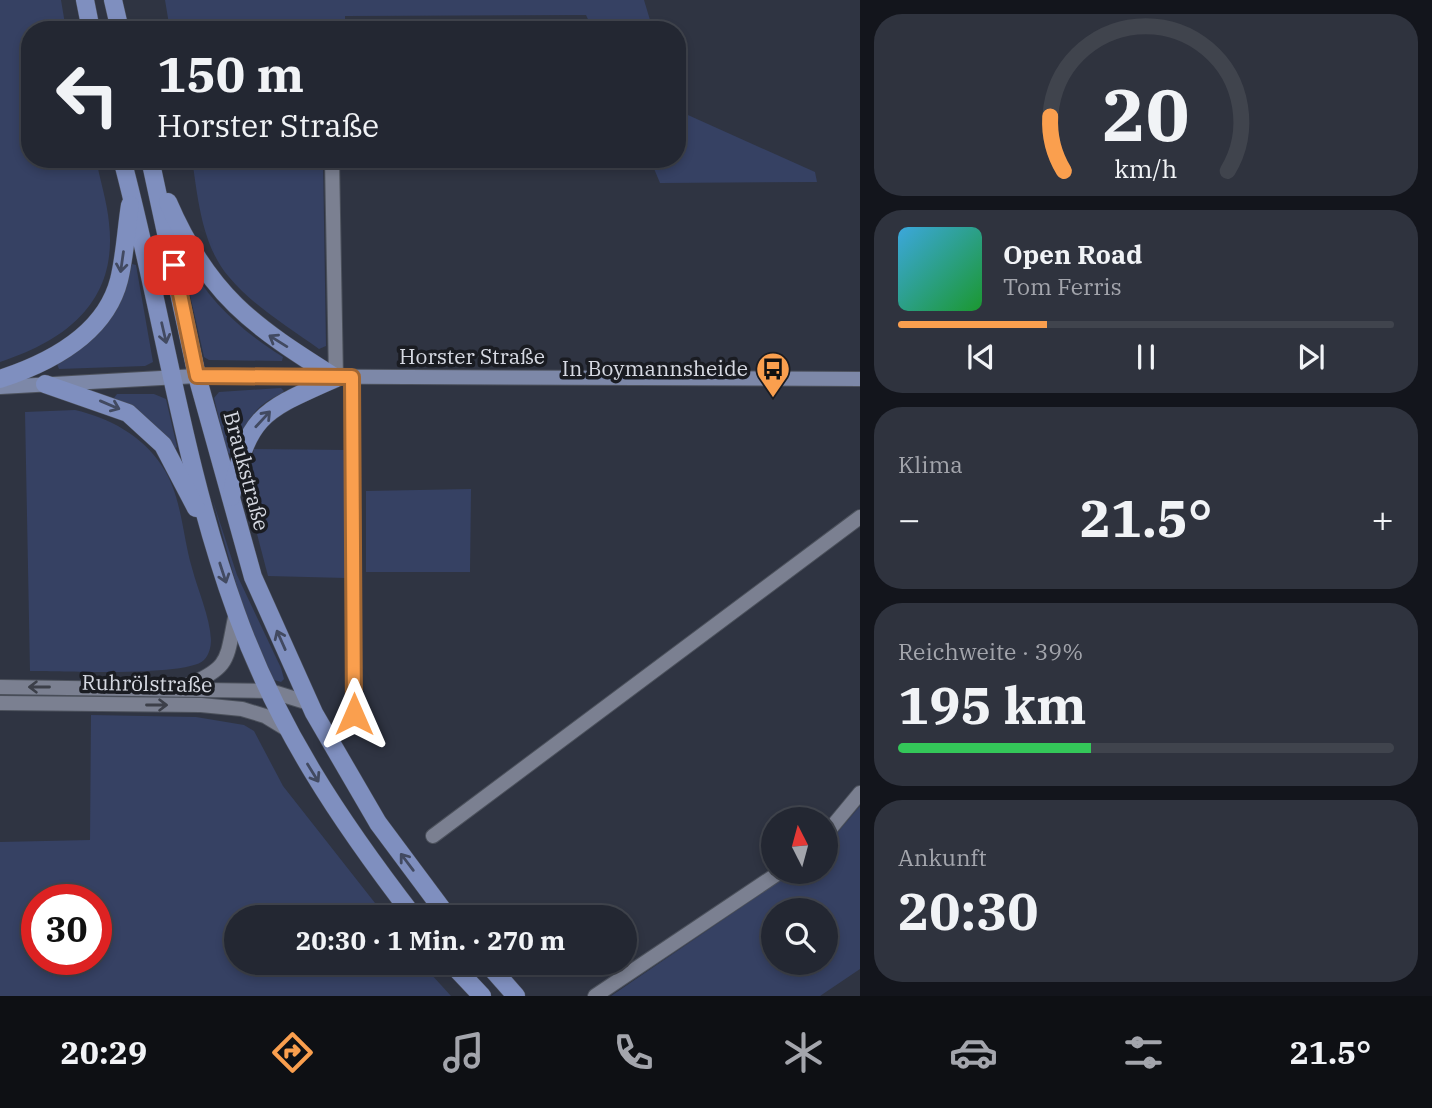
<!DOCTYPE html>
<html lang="de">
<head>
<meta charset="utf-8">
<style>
	body { margin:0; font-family:"IBM Plex Serif",serif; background:#2f333e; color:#f1f3f6; height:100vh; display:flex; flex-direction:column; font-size:26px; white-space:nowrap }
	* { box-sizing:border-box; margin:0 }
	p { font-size:23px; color:#a3a5ac }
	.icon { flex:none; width:38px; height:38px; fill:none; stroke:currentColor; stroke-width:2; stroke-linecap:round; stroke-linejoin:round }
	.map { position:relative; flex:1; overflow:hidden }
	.sheet { display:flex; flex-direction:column; gap:14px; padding:14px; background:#13151c; width:572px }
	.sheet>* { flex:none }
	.top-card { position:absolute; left:21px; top:21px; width:665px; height:147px; border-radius:28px; box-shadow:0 4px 10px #0003,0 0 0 2px #40444d; background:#232732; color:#f1f3f6; overflow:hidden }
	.needle { width:46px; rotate:354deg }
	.controls { position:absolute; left:761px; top:807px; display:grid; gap:14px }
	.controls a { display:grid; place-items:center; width:77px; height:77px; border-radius:50%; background:#232732; box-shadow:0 4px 10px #0003,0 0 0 2px #40444d; font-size:35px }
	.speed { position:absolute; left:21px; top:884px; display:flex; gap:14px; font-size:35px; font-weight:700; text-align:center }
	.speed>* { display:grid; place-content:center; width:91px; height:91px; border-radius:50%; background:#232732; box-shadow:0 4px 10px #0003,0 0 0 2px #40444d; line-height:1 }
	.speed .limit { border:10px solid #d22; background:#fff; color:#111 }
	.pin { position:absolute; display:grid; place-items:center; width:60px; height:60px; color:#fff; margin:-30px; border-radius:14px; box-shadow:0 4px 10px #0006 }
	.me { position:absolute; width:77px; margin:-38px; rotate:0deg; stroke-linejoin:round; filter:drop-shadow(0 0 5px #0008) }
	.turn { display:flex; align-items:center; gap:24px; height:147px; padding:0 21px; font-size:32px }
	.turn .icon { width:91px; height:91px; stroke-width:2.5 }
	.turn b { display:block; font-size:49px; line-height:60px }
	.big { font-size:52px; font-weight:800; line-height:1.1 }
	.sheet .card { flex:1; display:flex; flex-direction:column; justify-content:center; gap:10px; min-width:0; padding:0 24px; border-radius:28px; background:#2f333e }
	.sheet .dial { align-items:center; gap:0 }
	.dial svg { height:182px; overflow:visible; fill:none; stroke:#40444d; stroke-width:7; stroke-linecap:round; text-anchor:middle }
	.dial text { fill:#f1f3f6; stroke:none }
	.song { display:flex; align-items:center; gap:21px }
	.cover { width:84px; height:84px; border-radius:10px; background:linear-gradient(135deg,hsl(200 70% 55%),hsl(130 70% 35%)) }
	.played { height:7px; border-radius:4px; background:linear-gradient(90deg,#fa9f4e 30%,#40444d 30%) }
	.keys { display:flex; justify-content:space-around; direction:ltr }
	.heat { display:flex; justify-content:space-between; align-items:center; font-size:38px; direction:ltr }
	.charge { height:10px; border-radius:5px; background:linear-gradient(90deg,#34c759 39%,#40444d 0) }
	.trip { position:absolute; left:224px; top:905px; width:413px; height:70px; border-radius:35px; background:#232732; box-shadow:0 4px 10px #0003,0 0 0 2px #40444d; font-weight:800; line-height:70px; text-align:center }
	.tabs { display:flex; height:112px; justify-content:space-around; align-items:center; background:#0e1014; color:#a3a5ac }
	.tabs .icon { width:49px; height:49px }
	.tabs .current { color:#fa9f4e }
	.tabs b { font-size:32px; color:#f1f3f6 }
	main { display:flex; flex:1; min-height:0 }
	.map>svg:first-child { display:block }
	.green { fill:#364163; fill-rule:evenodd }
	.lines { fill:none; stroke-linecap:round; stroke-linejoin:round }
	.minor-casing { stroke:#4c515c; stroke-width:16 }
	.secondary-casing { stroke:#4c515c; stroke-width:16 }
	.primary-casing { stroke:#4c515c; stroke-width:19 }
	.minor { stroke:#7b8091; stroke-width:14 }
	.secondary { stroke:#7d88a8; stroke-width:14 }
	.primary { stroke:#7f8fbf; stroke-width:18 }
	.oneway { stroke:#424a61 }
	.oneway2 { stroke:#3c3f49 }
	.route-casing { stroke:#a26733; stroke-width:18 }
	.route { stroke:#fa9f4e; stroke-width:12 }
	.labels { text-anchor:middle; stroke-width:7; stroke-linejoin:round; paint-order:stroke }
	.street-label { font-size:21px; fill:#d6d9e2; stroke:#1a1c22 }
	.poi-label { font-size:21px; fill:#d6d9e2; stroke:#1a1c22; text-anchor:end }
</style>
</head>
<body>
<main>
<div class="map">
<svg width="860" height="996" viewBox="0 0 860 996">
	<rect width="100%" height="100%" fill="#2f3442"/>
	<g class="green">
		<path d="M 0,0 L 61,0 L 66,30 L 30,30 L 30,159 L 96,159 C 100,180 107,202 109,223 C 118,301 67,340 0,362 Z"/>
		<path d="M 165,0 L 644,0 L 653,30 L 593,30 L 586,15 L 345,16 L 345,30 L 170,30 Z"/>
		<path d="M 677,107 L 679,111 L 815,172 L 817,182 L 660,183 L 650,159 L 677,159 Z"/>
		<path d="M 192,159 L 323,159 L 326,346 L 319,349 C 289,327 253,306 229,277 C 202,246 198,199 192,159 Z"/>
		<path d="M 182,259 L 187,260 C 209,302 243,332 283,357 L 282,361 L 209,360 L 204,357 Z"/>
		<path d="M 132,264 L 136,265 L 153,362 L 145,366 L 59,369 L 57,364 C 95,344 119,305 132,264 Z"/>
		<path d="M 281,388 L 284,391 C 279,396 271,398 265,403 C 247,416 241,435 231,454 L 227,453 L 214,398 L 219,392 Z"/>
		<path d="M 117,394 L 154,394 L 166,399 L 177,447 L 174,449 L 135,411 L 114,398 Z"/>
		<path d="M 75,410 C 109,418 142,435 162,466 C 182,496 182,534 192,568 C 198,591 210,617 211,640 C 211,647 209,655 204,660 C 188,677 59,671 30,671 L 25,412 Z"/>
		<path d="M 254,449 L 346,450 L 346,578 L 268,576 L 245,488 Z"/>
		<path d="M 471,489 L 470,572 L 366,572 L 366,491 Z"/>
		<path d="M 212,498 L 237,575 L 281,668 L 284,679 L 281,682 L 271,679 L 242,605 Z"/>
		<path d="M 91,715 L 196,717 L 244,725 L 254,731 L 283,786 L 386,917 L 236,917 L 236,962 L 421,963 L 451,996 L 0,996 L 0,842 L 90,840 ZM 37,900 L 96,900 L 96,959 L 37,959 Z"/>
		<path d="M 860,806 L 860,969 L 820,996 L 611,996 L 793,872 L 826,872 L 826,846 ZM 774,910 L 826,910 L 826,962 L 774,962 Z"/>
	</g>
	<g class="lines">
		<g class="minor-casing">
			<g id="minor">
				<path d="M 332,159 L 336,378"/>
				<path d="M 352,377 L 354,714"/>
				<path d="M 186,686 C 232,667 226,659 236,613"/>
				<path d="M 0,687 L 270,691 L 309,703"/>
				<path d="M 0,703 L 201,705 L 242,709 L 265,716 L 288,730"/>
				<path d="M 826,834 L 860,793"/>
				<path d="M 433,836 L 860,517"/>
				<path d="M 595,996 L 780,872"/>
			</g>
		</g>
		<g class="secondary-casing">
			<path id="secondary" d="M 0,387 L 197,376 L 860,379"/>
		</g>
		<g class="primary-casing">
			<g id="primary">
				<path d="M 85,0 L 91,30"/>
				<path d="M 113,0 L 120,30"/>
				<path d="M 122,159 C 162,309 183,466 236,612 C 277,727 340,821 414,917"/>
				<path d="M 150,159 L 197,376 L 253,577 L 314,713 L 378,823 L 448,917"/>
				<path d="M 168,202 C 208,295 253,326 336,378"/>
				<path d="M 0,379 C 49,363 105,335 119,280 C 125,256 126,230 130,205"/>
				<path d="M 45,384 L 128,413 L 163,445 L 196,508"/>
				<path d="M 231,497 C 248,414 262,411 336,378"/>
				<path d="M 450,962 L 482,996"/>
				<path d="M 486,962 L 516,996"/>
			</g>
		</g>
		<use href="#minor" class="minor"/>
		<use href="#secondary" class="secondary"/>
		<use href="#primary" class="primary"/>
	</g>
	<defs><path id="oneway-shaft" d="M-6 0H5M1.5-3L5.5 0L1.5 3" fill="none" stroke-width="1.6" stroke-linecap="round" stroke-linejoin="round" transform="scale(1.75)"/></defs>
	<g class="oneway">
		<use href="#oneway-shaft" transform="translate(122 262) rotate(98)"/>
		<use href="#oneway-shaft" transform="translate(164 333) rotate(77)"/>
		<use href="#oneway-shaft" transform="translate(278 341) rotate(-148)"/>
		<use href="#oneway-shaft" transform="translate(110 405) rotate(23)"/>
		<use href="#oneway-shaft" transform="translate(263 419) rotate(-47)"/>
		<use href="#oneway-shaft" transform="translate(223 573) rotate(72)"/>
		<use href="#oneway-shaft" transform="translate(281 640) rotate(-114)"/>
		<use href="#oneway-shaft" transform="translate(313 773) rotate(58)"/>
		<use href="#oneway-shaft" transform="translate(407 862) rotate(-127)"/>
	</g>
	<g class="oneway2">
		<use href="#oneway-shaft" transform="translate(39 687) rotate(-180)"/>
		<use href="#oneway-shaft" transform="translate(157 705)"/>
	</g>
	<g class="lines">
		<g class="route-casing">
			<path id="route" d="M 174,265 L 197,376 L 352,377 L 354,714"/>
		</g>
		<use href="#route" class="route"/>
	</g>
	<defs>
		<g id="bus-pin" transform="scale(1.75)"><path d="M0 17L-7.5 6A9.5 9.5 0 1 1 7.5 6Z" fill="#fa9f4e" stroke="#1a1c22"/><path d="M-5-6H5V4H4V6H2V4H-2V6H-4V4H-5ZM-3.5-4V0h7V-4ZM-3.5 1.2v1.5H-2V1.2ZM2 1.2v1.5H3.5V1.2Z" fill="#111"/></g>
	</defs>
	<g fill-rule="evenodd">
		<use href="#bus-pin" x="773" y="369"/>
	</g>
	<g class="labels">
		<g class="street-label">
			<text x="472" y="364">Horster Straße</text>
			<text transform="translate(246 471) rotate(75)" y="7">Braukstraße</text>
			<text transform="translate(147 684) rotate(1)" y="7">Ruhrölstraße</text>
		</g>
		<g class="poi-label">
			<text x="748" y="376">In Boymannsheide</text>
		</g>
	</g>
</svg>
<div class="controls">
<a><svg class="needle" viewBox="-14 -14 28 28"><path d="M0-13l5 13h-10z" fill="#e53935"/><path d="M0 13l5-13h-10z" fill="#a3a5ac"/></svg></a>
<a><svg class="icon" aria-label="search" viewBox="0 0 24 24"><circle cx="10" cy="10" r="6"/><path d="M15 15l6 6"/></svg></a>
</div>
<div class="speed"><div class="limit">30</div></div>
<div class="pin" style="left:174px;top:265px;background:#d93025"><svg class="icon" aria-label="arrive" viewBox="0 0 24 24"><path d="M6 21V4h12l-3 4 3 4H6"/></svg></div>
<svg class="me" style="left:354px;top:714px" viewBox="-20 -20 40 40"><path d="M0-17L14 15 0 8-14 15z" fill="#fa9f4e" stroke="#fff" stroke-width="4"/></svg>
<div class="trip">20:30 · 1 Min. · 270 m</div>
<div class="top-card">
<div class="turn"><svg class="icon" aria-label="left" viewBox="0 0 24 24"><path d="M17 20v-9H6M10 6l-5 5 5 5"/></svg><div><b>150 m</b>Horster Straße</div></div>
</div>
</div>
<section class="sheet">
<div class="card dial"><svg viewBox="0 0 100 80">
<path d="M14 69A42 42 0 1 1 86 69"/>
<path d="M14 69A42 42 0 0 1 8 45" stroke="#fa9f4e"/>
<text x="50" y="56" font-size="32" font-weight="700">20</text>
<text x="50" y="72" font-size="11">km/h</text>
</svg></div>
<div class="card">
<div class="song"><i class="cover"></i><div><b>Open Road</b><p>Tom Ferris</p></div></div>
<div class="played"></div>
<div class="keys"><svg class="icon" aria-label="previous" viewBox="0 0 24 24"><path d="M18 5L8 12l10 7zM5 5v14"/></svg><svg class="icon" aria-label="pause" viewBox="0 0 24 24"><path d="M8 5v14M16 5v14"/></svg><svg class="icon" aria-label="next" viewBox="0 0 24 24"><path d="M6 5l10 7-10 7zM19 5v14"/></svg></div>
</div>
<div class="card"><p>Klima</p>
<div class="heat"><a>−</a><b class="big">21.5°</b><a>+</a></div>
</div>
<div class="card"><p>Reichweite · 39%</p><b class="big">195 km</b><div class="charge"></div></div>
<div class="card"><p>Ankunft</p><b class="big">20:30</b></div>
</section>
</main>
<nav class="tabs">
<b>20:29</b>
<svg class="icon current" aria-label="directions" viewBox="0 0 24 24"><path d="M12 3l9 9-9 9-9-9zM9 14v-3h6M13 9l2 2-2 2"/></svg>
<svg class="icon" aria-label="music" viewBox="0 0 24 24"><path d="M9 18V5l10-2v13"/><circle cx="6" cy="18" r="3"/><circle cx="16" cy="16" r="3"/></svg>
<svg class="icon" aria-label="phone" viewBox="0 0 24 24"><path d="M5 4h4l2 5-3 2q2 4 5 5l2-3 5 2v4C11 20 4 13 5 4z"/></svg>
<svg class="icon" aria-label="climate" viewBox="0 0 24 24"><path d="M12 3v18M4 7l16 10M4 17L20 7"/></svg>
<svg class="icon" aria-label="car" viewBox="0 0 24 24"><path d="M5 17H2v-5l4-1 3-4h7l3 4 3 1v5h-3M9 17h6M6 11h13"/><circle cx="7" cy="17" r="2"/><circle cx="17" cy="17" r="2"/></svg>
<svg class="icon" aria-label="filters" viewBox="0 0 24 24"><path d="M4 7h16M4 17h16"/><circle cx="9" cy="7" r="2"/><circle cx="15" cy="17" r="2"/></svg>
<b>21.5°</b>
</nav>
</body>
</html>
